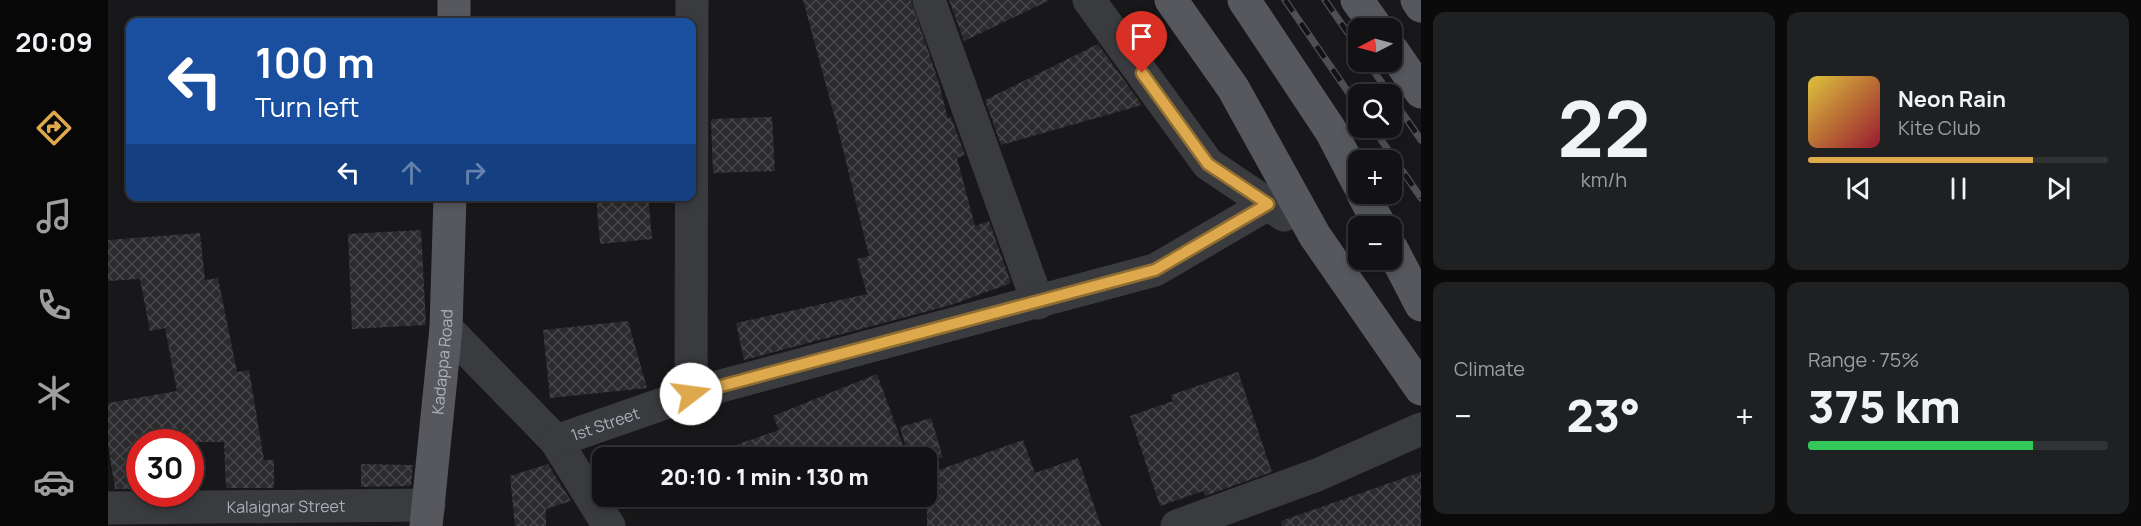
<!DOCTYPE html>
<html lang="en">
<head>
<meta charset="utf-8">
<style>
	body { margin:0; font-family:Manrope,sans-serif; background:#1f2022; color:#f1f3f6; height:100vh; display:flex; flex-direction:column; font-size:22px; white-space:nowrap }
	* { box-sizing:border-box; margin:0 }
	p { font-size:20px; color:#9c9ea0 }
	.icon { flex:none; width:33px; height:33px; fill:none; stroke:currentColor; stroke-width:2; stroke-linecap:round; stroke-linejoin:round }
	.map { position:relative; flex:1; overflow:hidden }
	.side { display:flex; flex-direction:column; gap:12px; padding:12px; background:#0a0a0b; width:720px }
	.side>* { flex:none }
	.top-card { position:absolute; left:18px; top:18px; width:570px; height:183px; border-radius:12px; box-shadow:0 3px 9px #0003,0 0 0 2px #313234; background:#1a4fa0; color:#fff; overflow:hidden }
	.needle { width:39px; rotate:264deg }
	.tools { position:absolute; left:1240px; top:18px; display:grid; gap:12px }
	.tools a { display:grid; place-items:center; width:54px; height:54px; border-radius:12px; background:#121214; box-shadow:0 3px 9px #0003,0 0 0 2px #313234; font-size:30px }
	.speed { position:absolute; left:18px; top:429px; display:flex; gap:12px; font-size:30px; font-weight:700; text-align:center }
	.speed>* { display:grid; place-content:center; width:78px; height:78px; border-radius:50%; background:#121214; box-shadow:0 3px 9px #0003,0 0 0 2px #313234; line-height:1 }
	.speed .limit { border:9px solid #d22; background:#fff; color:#111 }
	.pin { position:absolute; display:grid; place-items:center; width:51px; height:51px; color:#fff; margin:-62px -26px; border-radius:50% 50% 50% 0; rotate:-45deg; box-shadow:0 0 6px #0007 }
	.pin .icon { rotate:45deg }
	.me { position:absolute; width:66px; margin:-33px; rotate:75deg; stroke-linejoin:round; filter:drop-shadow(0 0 4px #0008) }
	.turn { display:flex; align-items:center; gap:21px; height:126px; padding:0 30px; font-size:27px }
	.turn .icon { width:78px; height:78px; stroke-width:2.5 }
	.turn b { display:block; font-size:42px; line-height:51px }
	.lanes { display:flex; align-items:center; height:57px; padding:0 30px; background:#0003; justify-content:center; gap:30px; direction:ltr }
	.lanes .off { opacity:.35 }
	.big { font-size:45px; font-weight:800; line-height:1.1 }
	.side .tile { flex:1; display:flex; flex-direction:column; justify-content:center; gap:9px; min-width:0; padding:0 21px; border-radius:12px; background:#1f2022 }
	.side .dial { align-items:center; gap:0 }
	.dial b { font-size:78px; line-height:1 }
	.song { display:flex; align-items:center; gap:18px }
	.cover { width:72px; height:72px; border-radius:9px; background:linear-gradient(135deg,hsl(50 70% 55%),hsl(350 70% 35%)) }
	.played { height:6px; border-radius:3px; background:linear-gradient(90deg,#dea94d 75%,#313234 75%) }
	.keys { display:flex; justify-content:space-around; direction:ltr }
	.heat { display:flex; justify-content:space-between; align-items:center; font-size:33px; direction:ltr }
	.charge { height:9px; border-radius:4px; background:linear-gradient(90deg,#34c759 75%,#313234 0) }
	.side .tiles { flex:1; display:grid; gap:12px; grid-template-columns:repeat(2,1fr) }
	.trip { position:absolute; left:484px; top:447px; width:345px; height:60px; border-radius:12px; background:#121214; box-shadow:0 3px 9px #0003,0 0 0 2px #313234; font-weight:800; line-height:60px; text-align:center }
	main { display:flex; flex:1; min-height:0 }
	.tab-bar { display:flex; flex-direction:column; width:108px; justify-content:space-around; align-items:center; background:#070708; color:#9c9ea0 }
	.tab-bar .icon { width:42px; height:42px }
	.tab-bar .on { color:#dea94d }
	.tab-bar b { font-size:27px; color:#f1f3f6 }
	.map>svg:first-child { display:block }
	.building { fill:url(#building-cross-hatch) }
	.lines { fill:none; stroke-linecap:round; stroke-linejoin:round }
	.minor { stroke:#3a3b3f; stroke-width:33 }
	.major { stroke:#56585d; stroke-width:33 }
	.rail-casing { stroke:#4d4f53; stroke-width:7 }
	.rail { stroke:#131315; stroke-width:4.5; stroke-dasharray:14; stroke-linecap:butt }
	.route-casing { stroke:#906e32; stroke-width:15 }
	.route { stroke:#dea94d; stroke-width:10 }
	.labels { text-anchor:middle; stroke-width:6; stroke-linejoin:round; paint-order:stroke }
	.street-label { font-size:16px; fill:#acb0b8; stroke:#131315 }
</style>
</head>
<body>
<main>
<nav class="tab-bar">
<b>20:09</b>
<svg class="icon on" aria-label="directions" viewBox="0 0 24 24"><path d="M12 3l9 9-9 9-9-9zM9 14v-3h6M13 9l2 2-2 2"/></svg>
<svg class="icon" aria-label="music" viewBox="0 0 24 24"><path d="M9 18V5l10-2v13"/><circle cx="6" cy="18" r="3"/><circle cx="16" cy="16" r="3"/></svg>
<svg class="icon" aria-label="phone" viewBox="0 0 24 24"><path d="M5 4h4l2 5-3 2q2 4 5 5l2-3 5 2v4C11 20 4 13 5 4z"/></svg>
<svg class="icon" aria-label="climate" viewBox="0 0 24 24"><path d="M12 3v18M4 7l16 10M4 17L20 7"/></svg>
<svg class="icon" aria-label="car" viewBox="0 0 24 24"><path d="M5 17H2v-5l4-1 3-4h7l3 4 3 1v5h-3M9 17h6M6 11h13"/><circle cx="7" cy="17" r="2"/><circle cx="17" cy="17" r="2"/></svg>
</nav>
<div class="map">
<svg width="1313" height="526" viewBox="0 0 1313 526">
	<defs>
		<pattern id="building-cross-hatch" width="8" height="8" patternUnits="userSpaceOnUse" patternTransform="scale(1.5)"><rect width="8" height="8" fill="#2b2b2e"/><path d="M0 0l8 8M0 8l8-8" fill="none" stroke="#47474a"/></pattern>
	</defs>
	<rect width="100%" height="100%" fill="#18181a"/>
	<g class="building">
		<path d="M 695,0 L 803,0 L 831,83 L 840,119 L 843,117 L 857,155 L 849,158 L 867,226 L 881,221 L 903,283 L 843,305 L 636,360 L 628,323 L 759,294 L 749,259 L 761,256 L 731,133 Z"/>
		<path d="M 841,0 L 942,0 L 856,41 Z"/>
		<path d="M 990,44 L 1034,105 L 893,145 L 877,100 Z"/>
		<path d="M 664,117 L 667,171 L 605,173 L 603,119 Z"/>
		<path d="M 488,196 L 540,196 L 544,239 L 492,244 Z"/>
		<path d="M 313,230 L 318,325 L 244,329 L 240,234 Z"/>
		<path d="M 92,233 L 97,280 L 110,278 L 129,372 L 141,370 L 156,460 L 166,460 L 166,488 L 118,488 L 116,442 L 32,442 L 32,489 L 7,489 L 0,444 L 0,403 L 69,391 L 57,328 L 42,331 L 32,279 L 0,281 L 0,240 Z"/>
		<path d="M 520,321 L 539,388 L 442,398 L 435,330 Z"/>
		<path d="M 1130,372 L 1164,472 L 1097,496 L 1095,491 L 1052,506 L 1022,416 L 1065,401 L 1063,395 Z"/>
		<path d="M 769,374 L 796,448 L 769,458 L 623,458 L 619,448 L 671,430 L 665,416 Z"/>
		<path d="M 823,418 L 835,458 L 801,458 L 792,427 Z"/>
		<path d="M 915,440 L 927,473 L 970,458 L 993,526 L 819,526 L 819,474 Z"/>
		<path d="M 253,464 L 305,465 L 303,486 L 253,487 Z"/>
		<path d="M 440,464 L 463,501 L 438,509 L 438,526 L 407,526 L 402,476 Z"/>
		<path d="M 1313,472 L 1313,526 L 1174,526 L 1173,521 Z"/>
	</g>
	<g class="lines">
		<g class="minor">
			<path d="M 821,0 L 930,303"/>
			<path d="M 981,0 L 1100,164 L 1176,215"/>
			<path d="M 338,328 L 448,441 L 501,526"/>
			<path d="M 583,394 L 584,0"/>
			<path id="s1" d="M 448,441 L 583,394 L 1047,270 L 1160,204"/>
			<path id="s2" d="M 0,508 L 321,505"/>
			<path d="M 1069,526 L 1209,475 L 1313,429"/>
		</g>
		<g class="major">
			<path d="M 346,0 L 346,22"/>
			<path d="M 1063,0 L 1125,88 L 1207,236 L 1313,389"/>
			<path d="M 1136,0 L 1223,131 L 1251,185"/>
			<path d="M 1249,0 L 1269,28"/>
			<path d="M 1309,0 L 1313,6"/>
			<path d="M 1284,50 L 1313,92"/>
			<path d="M 1255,194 L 1272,226"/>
			<path d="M 1284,249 L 1313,305"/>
			<path id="s3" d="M 318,526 L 338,328 L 342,196"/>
		</g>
		<g class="rail-casing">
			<g id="rail">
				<path d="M 1177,0 L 1251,108"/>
				<path d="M 1217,0 L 1251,49"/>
				<path d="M 1259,62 L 1282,94"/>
				<path d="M 1284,98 L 1313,140"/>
				<path d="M 1265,128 L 1313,198"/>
			</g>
		</g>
		<use href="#rail" class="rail"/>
	</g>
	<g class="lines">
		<g class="route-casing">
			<path id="route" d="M 583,394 L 1047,270 L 1160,204 L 1100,164 L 1034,73"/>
		</g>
		<use href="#route" class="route"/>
	</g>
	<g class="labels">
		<g class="street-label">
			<text dy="6" stroke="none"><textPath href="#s3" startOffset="165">Kadappa Road</textPath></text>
			<text dy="6" stroke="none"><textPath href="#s1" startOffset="52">1st Street</textPath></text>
			<text dy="6" stroke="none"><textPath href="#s2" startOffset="178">Kalaignar Street</textPath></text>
		</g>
	</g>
</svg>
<div class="tools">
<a><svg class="needle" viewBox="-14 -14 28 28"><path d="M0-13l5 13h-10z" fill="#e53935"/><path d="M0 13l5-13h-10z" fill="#9c9ea0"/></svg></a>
<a><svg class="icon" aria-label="search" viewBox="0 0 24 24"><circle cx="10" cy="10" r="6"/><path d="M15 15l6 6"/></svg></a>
<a>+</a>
<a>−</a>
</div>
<div class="speed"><div class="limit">30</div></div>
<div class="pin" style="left:1034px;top:73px;background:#d93025"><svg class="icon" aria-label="arrive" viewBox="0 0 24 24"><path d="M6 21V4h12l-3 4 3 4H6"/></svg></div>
<svg class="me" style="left:583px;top:394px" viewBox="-20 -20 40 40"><circle r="19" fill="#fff"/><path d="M0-13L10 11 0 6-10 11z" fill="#dea94d"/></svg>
<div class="trip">20:10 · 1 min · 130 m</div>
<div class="top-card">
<div class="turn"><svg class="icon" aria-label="left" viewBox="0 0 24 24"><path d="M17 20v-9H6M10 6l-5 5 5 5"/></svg><div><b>100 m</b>Turn left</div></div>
<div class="lanes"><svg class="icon" aria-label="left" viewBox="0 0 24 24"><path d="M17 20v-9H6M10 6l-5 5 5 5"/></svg><svg class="icon off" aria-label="ahead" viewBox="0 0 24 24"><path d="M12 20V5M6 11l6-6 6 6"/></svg><svg class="icon off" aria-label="right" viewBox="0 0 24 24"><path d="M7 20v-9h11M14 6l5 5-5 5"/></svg></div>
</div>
</div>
<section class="side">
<div class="tiles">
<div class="tile dial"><b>22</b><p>km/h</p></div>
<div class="tile">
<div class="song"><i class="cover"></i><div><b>Neon Rain</b><p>Kite Club</p></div></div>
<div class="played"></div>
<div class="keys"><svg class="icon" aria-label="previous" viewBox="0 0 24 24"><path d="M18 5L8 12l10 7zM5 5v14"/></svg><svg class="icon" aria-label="pause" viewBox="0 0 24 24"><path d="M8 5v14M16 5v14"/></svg><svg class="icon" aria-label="next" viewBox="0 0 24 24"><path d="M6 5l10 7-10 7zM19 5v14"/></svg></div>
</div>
<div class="tile"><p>Climate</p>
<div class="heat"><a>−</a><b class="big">23°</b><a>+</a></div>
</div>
<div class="tile"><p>Range · 75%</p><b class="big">375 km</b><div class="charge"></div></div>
</div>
</section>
</main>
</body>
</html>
